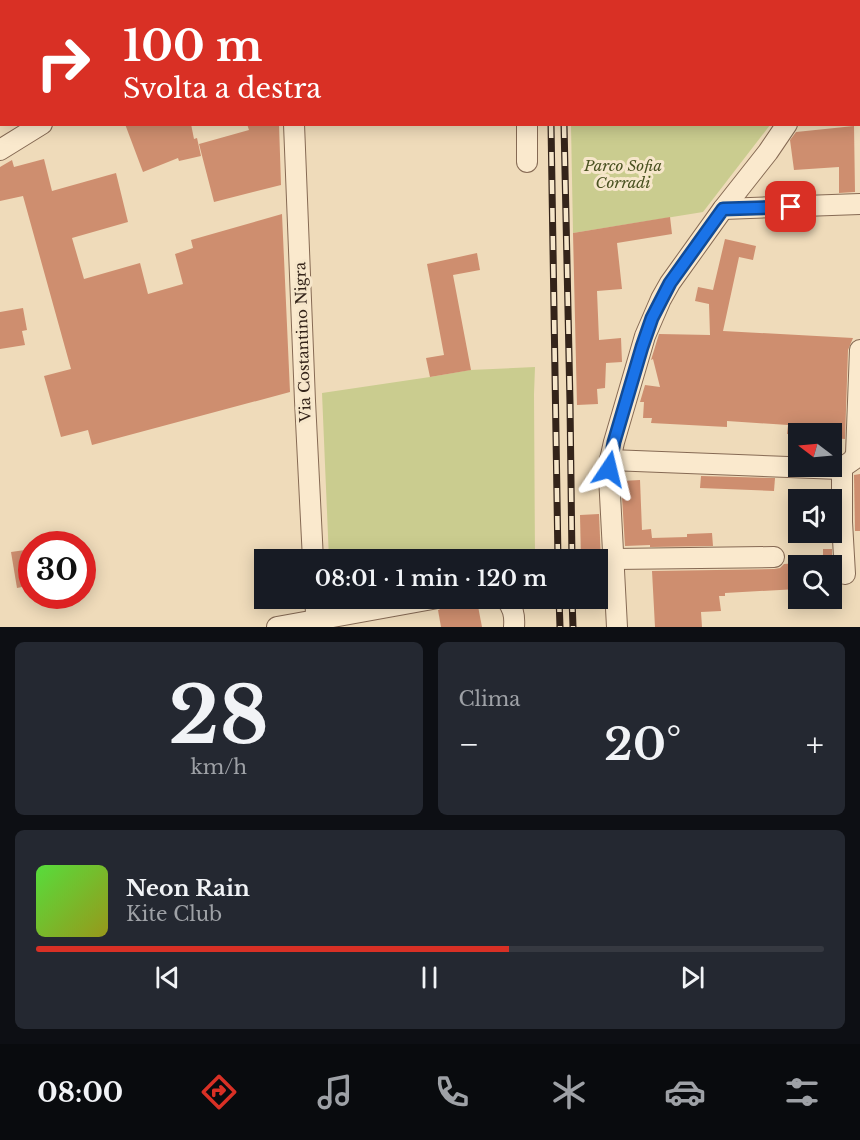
<!DOCTYPE html>
<html lang="it">
<head>
<meta charset="utf-8">
<style>
	body { margin:0; font-family:"Libre Baskerville",serif; background:#242831; color:#f1f3f6; height:100vh; display:flex; flex-direction:column; font-size:22px; white-space:nowrap }
	* { box-sizing:border-box; margin:0 }
	p { font-size:20px; color:#9ea1a6 }
	.icon { flex:none; width:33px; height:33px; fill:none; stroke:currentColor; stroke-width:2; stroke-linecap:round; stroke-linejoin:round }
	.map { position:relative; height:627px; overflow:hidden }
	.drawer { display:flex; flex-direction:column; gap:15px; padding:15px; background:#0d0f14; flex:1 }
	.drawer>* { flex:none }
	.guide { position:absolute; left:0px; top:0px; width:861px; height:126px; box-shadow:0 3px 15px #0003; background:#d93025; color:#fff; overflow:hidden }
	.needle { width:39px; rotate:286deg }
	.fabs { position:absolute; left:788px; top:423px; display:grid; gap:12px }
	.fabs a { display:grid; place-items:center; width:54px; height:54px; border-radius:0px; background:#171b24; box-shadow:0 3px 15px #0003; font-size:30px }
	.speed { position:absolute; left:18px; top:531px; display:flex; gap:12px; font-size:30px; font-weight:700; text-align:center }
	.speed>* { display:grid; place-content:center; width:78px; height:78px; border-radius:50%; background:#171b24; box-shadow:0 3px 15px #0003; line-height:1 }
	.speed .limit { border:9px solid #d22; background:#fff; color:#111 }
	.pin { position:absolute; display:grid; place-items:center; width:51px; height:51px; color:#fff; margin:-26px; border-radius:12px; box-shadow:0 3px 9px #0006 }
	.me { position:absolute; width:66px; margin:-33px; rotate:10deg; stroke-linejoin:round; filter:drop-shadow(0 0 4px #0008) }
	.turn { display:flex; align-items:center; gap:21px; height:126px; padding:0 24px; font-size:27px }
	.turn .icon { width:78px; height:78px; stroke-width:2.5 }
	.turn b { display:block; font-size:42px; line-height:51px }
	.big { font-size:45px; font-weight:600; line-height:1.1 }
	.drawer .widget { flex:1; display:flex; flex-direction:column; justify-content:center; gap:9px; min-width:0; padding:0 21px; border-radius:9px; background:#242831 }
	.drawer .dial { align-items:center; gap:0 }
	.dial b { font-size:78px; line-height:1 }
	.song { display:flex; align-items:center; gap:18px }
	.cover { width:72px; height:72px; border-radius:9px; background:linear-gradient(135deg,hsl(110 70% 55%),hsl(60 70% 35%)) }
	.played { height:6px; border-radius:3px; background:linear-gradient(90deg,#d93025 60%,#363941 60%) }
	.keys { display:flex; justify-content:space-around; direction:ltr }
	.heat { display:flex; justify-content:space-between; align-items:center; font-size:33px; direction:ltr }
	.drawer .tiles { flex:1; display:grid; gap:15px; grid-template-columns:1fr 1fr }
	.widget:last-child { grid-column:span 2 }
	.trip { position:absolute; left:254px; top:549px; width:354px; height:60px; border-radius:0px; background:#171b24; box-shadow:0 3px 15px #0003; font-weight:600; line-height:60px; text-align:center }
	.tabs { display:flex; height:96px; justify-content:space-around; align-items:center; background:#090b0e; color:#9ea1a6 }
	.tabs .icon { width:42px; height:42px }
	.tabs .current { color:#d93025 }
	.tabs b { font-size:27px; color:#f1f3f6 }
	.map>svg:first-child { display:block }
	.green { fill:#cacc8f }
	.building { fill:#ce8e6f }
	.lines { fill:none; stroke-linecap:round; stroke-linejoin:round }
	.minor-casing { stroke:#866a54; stroke-width:22 }
	.minor { stroke:#fae9cd; stroke-width:20 }
	.rail-casing { stroke:#34241a; stroke-width:7 }
	.rail { stroke:#f6e6ca; stroke-width:4.5; stroke-dasharray:14; stroke-linecap:butt }
	.route-casing { stroke:#114b97; stroke-width:15 }
	.route { stroke:#1a73e8; stroke-width:10 }
	.labels { text-anchor:middle; stroke-width:6; stroke-linejoin:round; paint-order:stroke }
	.park-label { font-size:15px; font-style:italic; fill:#495120; stroke:#f6e6ca }
	.street-label { font-size:15px; fill:#34241a; stroke:#f6e6ca }
</style>
</head>
<body>
<div class="map">
<svg width="860" height="627" viewBox="0 0 860 627">
	<rect width="100%" height="100%" fill="#efdbba"/>
	<g class="green">
		<rect x="568" y="0" width="261" height="2"/>
		<path d="M 571,125 L 770,125 L 703,212 L 573,233 Z"/>
		<path d="M 535,367 L 534,394 L 535,559 L 329,559 L 322,393 L 430,377 L 470,370 Z"/>
	</g>
	<g class="building">
		<path d="M 125,124 L 191,124 L 194,139 L 197,138 L 201,156 L 179,161 L 178,158 L 143,172 Z"/>
		<path d="M 247,124 L 279,124 L 281,185 L 214,202 L 199,144 L 249,130 Z"/>
		<path d="M 854,126 L 855,192 L 839,193 L 839,167 L 794,170 L 790,140 L 796,132 Z"/>
		<path d="M 44,159 L 52,191 L 116,173 L 128,222 L 72,238 L 84,279 L 140,263 L 148,294 L 183,284 L 175,254 L 193,248 L 191,240 L 282,214 L 290,392 L 92,445 L 88,430 L 61,437 L 44,376 L 71,369 L 23,196 L 0,201 L 0,167 L 12,160 L 14,167 Z"/>
		<path d="M 670,217 L 672,234 L 617,243 L 622,289 L 597,291 L 599,340 L 621,338 L 622,362 L 606,363 L 605,388 L 597,389 L 598,404 L 577,405 L 573,233 Z"/>
		<path d="M 725,239 L 756,246 L 753,260 L 739,257 L 723,331 L 853,338 L 848,350 L 845,439 L 831,438 L 831,434 L 787,434 L 788,425 L 727,421 L 727,427 L 651,423 L 652,418 L 643,418 L 644,402 L 640,402 L 645,385 L 660,387 L 653,359 L 651,360 L 659,334 L 710,335 L 709,304 L 695,301 L 698,287 L 713,290 Z"/>
		<path d="M 477,253 L 480,270 L 453,275 L 471,370 L 430,377 L 426,358 L 444,355 L 427,264 Z"/>
		<path d="M 23,308 L 27,330 L 22,331 L 25,345 L 0,349 L 0,312 Z"/>
		<path d="M 860,474 L 860,531 L 855,531 L 854,475 Z"/>
		<path d="M 701,476 L 775,478 L 774,491 L 700,488 Z"/>
		<path d="M 640,480 L 642,530 L 651,529 L 652,538 L 687,537 L 687,534 L 712,533 L 713,546 L 650,547 L 650,545 L 625,546 L 621,481 Z"/>
		<path d="M 599,514 L 601,560 L 581,560 L 580,515 Z"/>
		<path d="M 32,549 L 32,585 L 17,588 L 11,552 Z"/>
		<rect x="823" y="549" width="9" height="17"/>
		<path d="M 798,563 L 798,589 L 725,593 L 725,596 L 719,596 L 721,611 L 701,612 L 702,627 L 655,627 L 652,571 L 774,569 L 780,568 L 784,564 Z"/>
		<path d="M 477,601 L 482,627 L 441,627 L 438,610 L 447,606 Z"/>
	</g>
	<g class="lines">
		<g class="minor-casing">
			<g id="minor">
				<path d="M 278,0 L 281,2"/>
				<path d="M 500,0 L 501,2"/>
				<path d="M 249,2 L 252,0"/>
				<path d="M 305,2 L 307,0"/>
				<path d="M 843,2 L 843,0"/>
				<path d="M 860,65 L 860,64"/>
				<path d="M 294,124 L 305,401 L 313,560"/>
				<path d="M 527,124 L 527,162"/>
				<path d="M 0,150 L 42,124"/>
				<path d="M 723,209 L 860,204"/>
				<path d="M 610,460 L 840,469 L 842,472 L 842,522 L 845,574"/>
				<path d="M 840,469 L 853,460 L 856,454 L 860,350"/>
				<path d="M 614,559 L 774,557"/>
				<path d="M 315,598 L 317,627"/>
				<path d="M 505,598 C 513,607 515,615 514,627"/>
				<path d="M 277,627 L 438,598"/>
				<path d="M 617,627 L 609,476 L 610,460 L 614,442 L 645,336 L 661,299 L 670,283 L 723,209 L 768,152 L 787,124"/>
			</g>
		</g>
		<use href="#minor" class="minor"/>
		<g class="rail-casing">
			<g id="rail">
				<path d="M 517,0 L 517,2"/>
				<path d="M 549,0 L 549,2"/>
				<path d="M 562,0 L 562,2"/>
				<path d="M 551,124 L 558,560"/>
				<path d="M 564,124 L 570,403 L 572,560"/>
				<path d="M 559,598 L 560,627"/>
				<path d="M 572,598 L 573,627"/>
			</g>
		</g>
		<use href="#rail" class="rail"/>
	</g>
	<g class="lines">
		<g class="route-casing">
			<path id="route" d="M 609,469 L 614,442 L 642,347 L 652,318 L 670,283 L 723,209 L 791,207"/>
		</g>
		<use href="#route" class="route"/>
	</g>
	<g class="labels">
		<g class="park-label">
			<text x="623" y="171">Parco Sofia<tspan x="623" dy="17">Corradi</tspan></text>
		</g>
		<g class="street-label">
			<text transform="translate(303 342) rotate(-92)" y="5">Via Costantino Nigra</text>
		</g>
	</g>
</svg>
<div class="fabs">
<a><svg class="needle" viewBox="-14 -14 28 28"><path d="M0-13l5 13h-10z" fill="#e53935"/><path d="M0 13l5-13h-10z" fill="#9ea1a6"/></svg></a>
<a><svg class="icon" aria-label="sound" viewBox="0 0 24 24"><path d="M4 9h4l5-4v14l-5-4H4zM17 9q2 3 0 6"/></svg></a>
<a><svg class="icon" aria-label="search" viewBox="0 0 24 24"><circle cx="10" cy="10" r="6"/><path d="M15 15l6 6"/></svg></a>
</div>
<div class="speed"><div class="limit">30</div></div>
<div class="pin" style="left:791px;top:207px;background:#d93025"><svg class="icon" aria-label="arrive" viewBox="0 0 24 24"><path d="M6 21V4h12l-3 4 3 4H6"/></svg></div>
<svg class="me" style="left:609px;top:469px" viewBox="-20 -20 40 40"><path d="M0-17L14 15 0 8-14 15z" fill="#1a73e8" stroke="#fff" stroke-width="4"/></svg>
<div class="trip">08:01 · 1 min · 120 m</div>
<div class="guide">
<div class="turn"><svg class="icon" aria-label="right" viewBox="0 0 24 24"><path d="M7 20v-9h11M14 6l5 5-5 5"/></svg><div><b>100 m</b>Svolta a destra</div></div>
</div>
</div>
<section class="drawer">
<div class="tiles">
<div class="widget dial"><b>28</b><p>km/h</p></div>
<div class="widget"><p>Clima</p>
<div class="heat"><a>−</a><b class="big">20°</b><a>+</a></div>
</div>
<div class="widget">
<div class="song"><i class="cover"></i><div><b>Neon Rain</b><p>Kite Club</p></div></div>
<div class="played"></div>
<div class="keys"><svg class="icon" aria-label="previous" viewBox="0 0 24 24"><path d="M18 5L8 12l10 7zM5 5v14"/></svg><svg class="icon" aria-label="pause" viewBox="0 0 24 24"><path d="M8 5v14M16 5v14"/></svg><svg class="icon" aria-label="next" viewBox="0 0 24 24"><path d="M6 5l10 7-10 7zM19 5v14"/></svg></div>
</div>
</div>
</section>
<nav class="tabs">
<b>08:00</b>
<svg class="icon current" aria-label="directions" viewBox="0 0 24 24"><path d="M12 3l9 9-9 9-9-9zM9 14v-3h6M13 9l2 2-2 2"/></svg>
<svg class="icon" aria-label="music" viewBox="0 0 24 24"><path d="M9 18V5l10-2v13"/><circle cx="6" cy="18" r="3"/><circle cx="16" cy="16" r="3"/></svg>
<svg class="icon" aria-label="phone" viewBox="0 0 24 24"><path d="M5 4h4l2 5-3 2q2 4 5 5l2-3 5 2v4C11 20 4 13 5 4z"/></svg>
<svg class="icon" aria-label="climate" viewBox="0 0 24 24"><path d="M12 3v18M4 7l16 10M4 17L20 7"/></svg>
<svg class="icon" aria-label="car" viewBox="0 0 24 24"><path d="M5 17H2v-5l4-1 3-4h7l3 4 3 1v5h-3M9 17h6M6 11h13"/><circle cx="7" cy="17" r="2"/><circle cx="17" cy="17" r="2"/></svg>
<svg class="icon" aria-label="filters" viewBox="0 0 24 24"><path d="M4 7h16M4 17h16"/><circle cx="9" cy="7" r="2"/><circle cx="15" cy="17" r="2"/></svg>
</nav>
</body>
</html>
